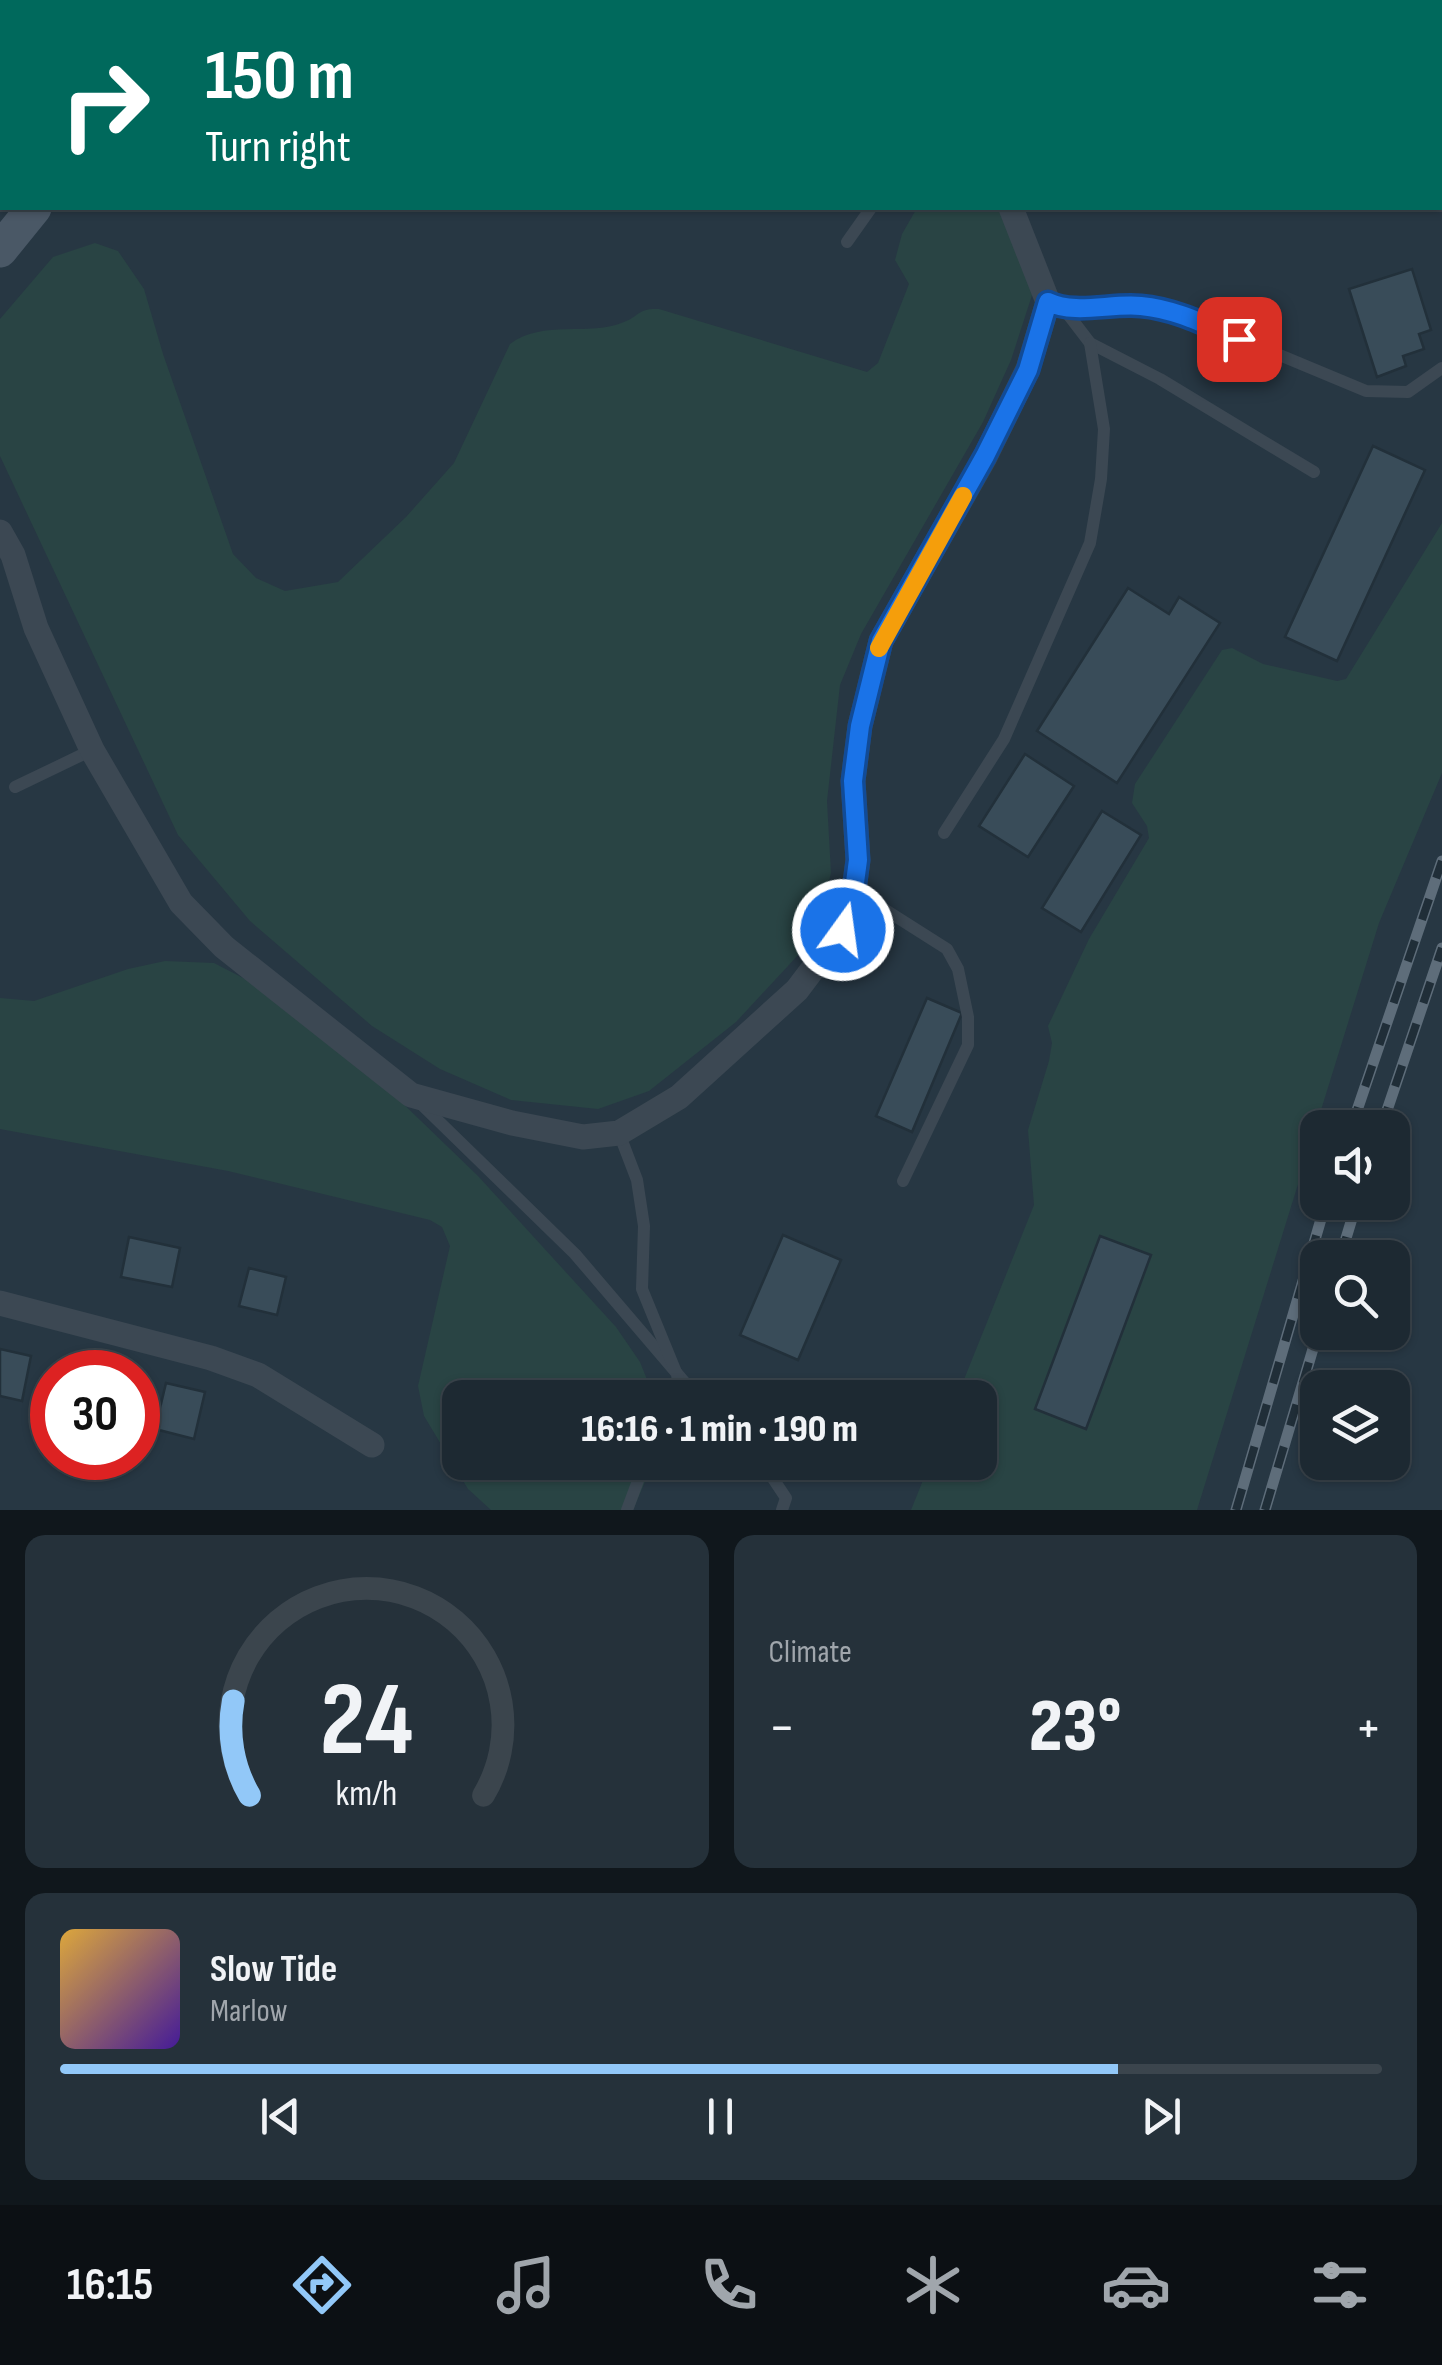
<!DOCTYPE html>
<html lang="en">
<head>
<meta charset="utf-8">
<style>
	body { margin:0; font-family:"Sofia Sans Condensed",sans-serif; background:#25313a; color:#f1f3f6; height:100vh; display:flex; flex-direction:column; font-size:38px; white-space:nowrap }
	* { box-sizing:border-box; margin:0 }
	p { font-size:32px; color:#a0a6ac }
	.icon { flex:none; width:55px; height:55px; fill:none; stroke:currentColor; stroke-width:2; stroke-linecap:round; stroke-linejoin:round }
	.map { position:relative; height:1510px; overflow:hidden }
	.side { display:flex; flex-direction:column; gap:25px; padding:25px; background:#10171c; flex:1 }
	.side>* { flex:none }
	.hud { position:absolute; left:0px; top:0px; width:1442px; height:210px; box-shadow:0 2px 8px #0004,0 0 0 2px #3b454d; background:#00695c; color:#fff; overflow:hidden }
	.buttons { position:absolute; left:1300px; top:1110px; display:grid; gap:20px }
	.buttons a { display:grid; place-items:center; width:110px; height:110px; border-radius:20px; background:#1d2932; box-shadow:0 2px 8px #0004,0 0 0 2px #3b454d; font-size:50px }
	.speed { position:absolute; left:30px; top:1350px; display:flex; gap:20px; font-size:50px; font-weight:700; text-align:center }
	.speed>* { display:grid; place-content:center; width:130px; height:130px; border-radius:50%; background:#1d2932; box-shadow:0 2px 8px #0004,0 0 0 2px #3b454d; line-height:1 }
	.speed .limit { border:15px solid #d22; background:#fff; color:#111 }
	.pin { position:absolute; display:grid; place-items:center; width:85px; height:85px; color:#fff; margin:-42px; border-radius:20px; box-shadow:0 5px 15px #0006 }
	.me { position:absolute; width:110px; margin:-55px; rotate:14deg; stroke-linejoin:round; filter:drop-shadow(0 0 8px #0008) }
	.turn { display:flex; align-items:center; gap:35px; height:210px; padding:0 40px; font-size:45px }
	.turn .icon { width:130px; height:130px; stroke-width:2.5 }
	.turn b { display:block; font-size:70px; line-height:85px }
	.big { font-size:75px; font-weight:800; line-height:1.1 }
	.side .card { flex:1; display:flex; flex-direction:column; justify-content:center; gap:15px; min-width:0; padding:0 35px; border-radius:20px; background:#25313a }
	.side .dial { align-items:center; gap:0 }
	.dial svg { height:260px; overflow:visible; fill:none; stroke:#3b454d; stroke-width:7; stroke-linecap:round; text-anchor:middle }
	.dial text { fill:#f1f3f6; stroke:none }
	.song { display:flex; align-items:center; gap:30px }
	.cover { width:120px; height:120px; border-radius:15px; background:linear-gradient(135deg,hsl(40 70% 55%),hsl(260 70% 35%)) }
	.played { height:10px; border-radius:5px; background:linear-gradient(90deg,#92c8f8 80%,#3b454d 80%) }
	.keys { display:flex; justify-content:space-around; direction:ltr }
	.heat { display:flex; justify-content:space-between; align-items:center; font-size:55px; direction:ltr }
	.side .tiles { flex:1; display:grid; gap:25px; grid-template-columns:1fr 1fr }
	.card:last-child { grid-column:span 2 }
	.trip { position:absolute; left:442px; top:1380px; width:555px; height:100px; border-radius:20px; background:#1d2932; box-shadow:0 2px 8px #0004,0 0 0 2px #3b454d; font-weight:800; line-height:100px; text-align:center }
	.tab-bar { display:flex; height:160px; justify-content:space-around; align-items:center; background:#0c1014; color:#a0a6ac }
	.tab-bar .icon { width:70px; height:70px }
	.tab-bar .on { color:#92c8f8 }
	.tab-bar b { font-size:45px; color:#f1f3f6 }
	.map>svg:first-child { display:block }
	.green { fill:#294444 }
	.building { fill:#394c59; stroke:#22303a; stroke-width:2.5 }
	.lines { fill:none; stroke-linecap:round; stroke-linejoin:round }
	.lane { stroke:#3c4853; stroke-width:12 }
	.street { stroke:#3c4853; stroke-width:25 }
	.secondary { stroke:#4a5866; stroke-width:35 }
	.rail-casing { stroke:#5e6d7a; stroke-width:11 }
	.rail { stroke:#202e38; stroke-width:8; stroke-dasharray:22; stroke-linecap:butt }
	.route-casing { stroke:#114b97; stroke-width:25 }
	.route { stroke:#1a73e8; stroke-width:18 }
	.slow { stroke:#f59e0b; stroke-width:18 }
</style>
</head>
<body>
<div class="map">
<svg width="1442" height="1510" viewBox="0 0 1442 1510">
	<rect width="100%" height="100%" fill="#273743"/>
	<g class="green">
		<path d="M 917,208 L 1014,208 L 1034,289 L 1011,360 L 983,422 L 861,634 L 840,685 L 827,801 L 831,873 L 820,918 L 800,953 L 736,1022 L 649,1091 L 598,1109 L 511,1100 L 440,1069 L 372,1026 L 250,921 L 178,835 L 0,456 L 0,319 L 53,257 L 95,243 L 118,251 L 144,289 L 163,354 L 233,554 L 256,578 L 285,591 L 338,582 L 406,517 L 454,463 L 510,344 C 543,319 589,337 624,322 C 641,315 638,308 659,309 L 867,372 L 878,363 L 909,284 L 895,260 L 902,234 Z"/>
		<path d="M 1442,523 L 1442,773 L 1379,923 L 1197,1510 L 911,1510 L 930,1463 L 980,1462 L 980,1398 L 957,1397 L 1034,1205 L 1028,1130 L 1049,1061 L 1052,1043 L 1048,1026 L 1089,939 L 1149,838 L 1147,826 L 1132,803 L 1135,784 L 1222,650 L 1232,648 L 1263,664 L 1337,681 L 1346,679 Z"/>
		<path d="M 165,961 L 214,963 L 247,980 L 391,1092 L 478,1176 L 616,1327 L 640,1362 L 654,1397 L 460,1398 L 460,1462 L 653,1463 L 633,1510 L 491,1510 L 468,1489 L 424,1416 L 418,1386 L 450,1246 L 442,1227 L 430,1220 L 228,1171 L 0,1129 L 0,998 L 34,1001 L 128,969 Z"/>
	</g>
	<g class="building">
		<path d="M 1412,269 L 1431,330 L 1419,334 L 1424,349 L 1403,356 L 1406,366 L 1377,377 L 1349,289 Z"/>
		<path d="M 1373,446 L 1425,470 L 1337,661 L 1285,637 Z"/>
		<path d="M 1128,588 L 1169,614 L 1179,597 L 1220,623 L 1117,783 L 1037,731 Z"/>
		<path d="M 1025,754 L 1074,786 L 1028,857 L 979,826 Z"/>
		<path d="M 1102,811 L 1141,835 L 1081,932 L 1042,908 Z"/>
		<path d="M 927,998 L 962,1013 L 912,1132 L 876,1116 Z"/>
		<path d="M 783,1235 L 841,1260 L 798,1360 L 740,1335 Z"/>
		<path d="M 1100,1236 L 1151,1255 L 1086,1429 L 1035,1409 Z"/>
		<path d="M 129,1237 L 180,1248 L 172,1287 L 121,1277 Z"/>
		<path d="M 249,1268 L 286,1277 L 277,1315 L 239,1306 Z"/>
		<path d="M 0,1349 L 31,1356 L 22,1401 L 0,1396 Z"/>
		<path d="M 166,1383 L 205,1392 L 194,1439 L 155,1429 Z"/>
	</g>
	<g class="lines">
		<g class="lane">
			<path d="M 1075,0 L 1075,2"/>
			<path d="M 738,2 L 738,0"/>
			<path d="M 847,242 L 871,208"/>
			<path d="M 1058,306 L 1064,309 L 1090,343 L 1160,379 L 1314,472"/>
			<path d="M 1064,309 L 1141,305 L 1176,312 L 1366,391 L 1408,392 L 1442,368"/>
			<path d="M 15,787 L 92,750"/>
			<path d="M 944,833 L 1004,739 L 1090,543 L 1101,479 L 1104,429 L 1090,343"/>
			<path d="M 854,890 L 947,949 L 958,969 L 968,1017 L 968,1045 L 903,1181"/>
			<path d="M 420,1103 L 575,1254 L 698,1398"/>
			<path d="M 619,1133 L 637,1180 L 644,1226 L 642,1289 L 678,1377 L 670,1398"/>
			<path d="M 762,1462 L 786,1498 L 782,1510"/>
			<path d="M 627,1510 L 645,1462"/>
		</g>
		<g class="street">
			<path d="M 87,0 L 90,2"/>
			<path d="M 934,0 L 934,2"/>
			<path d="M 0,532 L 13,555 L 36,628 L 92,750 L 181,903 L 224,947 L 411,1095 L 512,1123 L 583,1137 L 619,1133 L 679,1097 L 797,990 L 843,929 L 854,890 L 858,860 L 853,781 L 860,726 L 881,641 L 985,457 L 1028,369 L 1048,302 L 1011,208"/>
			<path d="M 0,1303 L 211,1358 L 258,1375 L 372,1445"/>
		</g>
		<g class="secondary">
			<path d="M 227,2 L 230,0"/>
			<path d="M 0,250 L 34,208"/>
		</g>
		<g class="rail-casing">
			<g id="rail">
				<path d="M 1351,1128 L 1442,861"/>
				<path d="M 1381,1128 L 1442,948"/>
				<path d="M 1340,1258 L 1357,1202"/>
				<path d="M 1236,1510 L 1326,1202"/>
				<path d="M 1265,1510 L 1318,1332"/>
			</g>
		</g>
		<use href="#rail" class="rail"/>
	</g>
	<g class="lines">
		<g class="route-casing">
			<path id="route" d="M 843,930 L 854,890 L 858,860 L 853,781 L 860,726 L 881,641 L 985,456 L 1028,370 L 1048,302 C 1076,315 1110,303 1141,306 C 1176,309 1208,326 1239,339"/>
		</g>
		<use href="#route" class="route"/>
		<path class="slow" d="M 879,648 L 963,496"/>
	</g>
</svg>
<div class="buttons">
<a><svg class="icon" aria-label="sound" viewBox="0 0 24 24"><path d="M4 9h4l5-4v14l-5-4H4zM17 9q2 3 0 6"/></svg></a>
<a><svg class="icon" aria-label="search" viewBox="0 0 24 24"><circle cx="10" cy="10" r="6"/><path d="M15 15l6 6"/></svg></a>
<a><svg class="icon" aria-label="layers" viewBox="0 0 24 24"><path d="M12 4l9 5-9 5-9-5zM3 14l9 5 9-5"/></svg></a>
</div>
<div class="speed"><div class="limit">30</div></div>
<div class="pin" style="left:1239px;top:339px;background:#d93025"><svg class="icon" aria-label="arrive" viewBox="0 0 24 24"><path d="M6 21V4h12l-3 4 3 4H6"/></svg></div>
<svg class="me" style="left:843px;top:930px" viewBox="-20 -20 40 40"><circle r="17" fill="#1a73e8" stroke="#fff" stroke-width="3"/><path d="M0-11L8 9 0 5-8 9z" fill="#fff"/></svg>
<div class="trip">16:16 · 1 min · 190 m</div>
<div class="hud">
<div class="turn"><svg class="icon" aria-label="right" viewBox="0 0 24 24"><path d="M7 20v-9h11M14 6l5 5-5 5"/></svg><div><b>150 m</b>Turn right</div></div>
</div>
</div>
<section class="side">
<div class="tiles">
<div class="card dial"><svg viewBox="0 0 100 80">
<path d="M14 69A42 42 0 1 1 86 69"/>
<path d="M14 69A42 42 0 0 1 9 40" stroke="#92c8f8"/>
<text x="50" y="56" font-size="32" font-weight="700">24</text>
<text x="50" y="72" font-size="11">km/h</text>
</svg></div>
<div class="card"><p>Climate</p>
<div class="heat"><a>−</a><b class="big">23°</b><a>+</a></div>
</div>
<div class="card">
<div class="song"><i class="cover"></i><div><b>Slow Tide</b><p>Marlow</p></div></div>
<div class="played"></div>
<div class="keys"><svg class="icon" aria-label="previous" viewBox="0 0 24 24"><path d="M18 5L8 12l10 7zM5 5v14"/></svg><svg class="icon" aria-label="pause" viewBox="0 0 24 24"><path d="M8 5v14M16 5v14"/></svg><svg class="icon" aria-label="next" viewBox="0 0 24 24"><path d="M6 5l10 7-10 7zM19 5v14"/></svg></div>
</div>
</div>
</section>
<nav class="tab-bar">
<b>16:15</b>
<svg class="icon on" aria-label="directions" viewBox="0 0 24 24"><path d="M12 3l9 9-9 9-9-9zM9 14v-3h6M13 9l2 2-2 2"/></svg>
<svg class="icon" aria-label="music" viewBox="0 0 24 24"><path d="M9 18V5l10-2v13"/><circle cx="6" cy="18" r="3"/><circle cx="16" cy="16" r="3"/></svg>
<svg class="icon" aria-label="phone" viewBox="0 0 24 24"><path d="M5 4h4l2 5-3 2q2 4 5 5l2-3 5 2v4C11 20 4 13 5 4z"/></svg>
<svg class="icon" aria-label="climate" viewBox="0 0 24 24"><path d="M12 3v18M4 7l16 10M4 17L20 7"/></svg>
<svg class="icon" aria-label="car" viewBox="0 0 24 24"><path d="M5 17H2v-5l4-1 3-4h7l3 4 3 1v5h-3M9 17h6M6 11h13"/><circle cx="7" cy="17" r="2"/><circle cx="17" cy="17" r="2"/></svg>
<svg class="icon" aria-label="filters" viewBox="0 0 24 24"><path d="M4 7h16M4 17h16"/><circle cx="9" cy="7" r="2"/><circle cx="15" cy="17" r="2"/></svg>
</nav>
</body>
</html>
